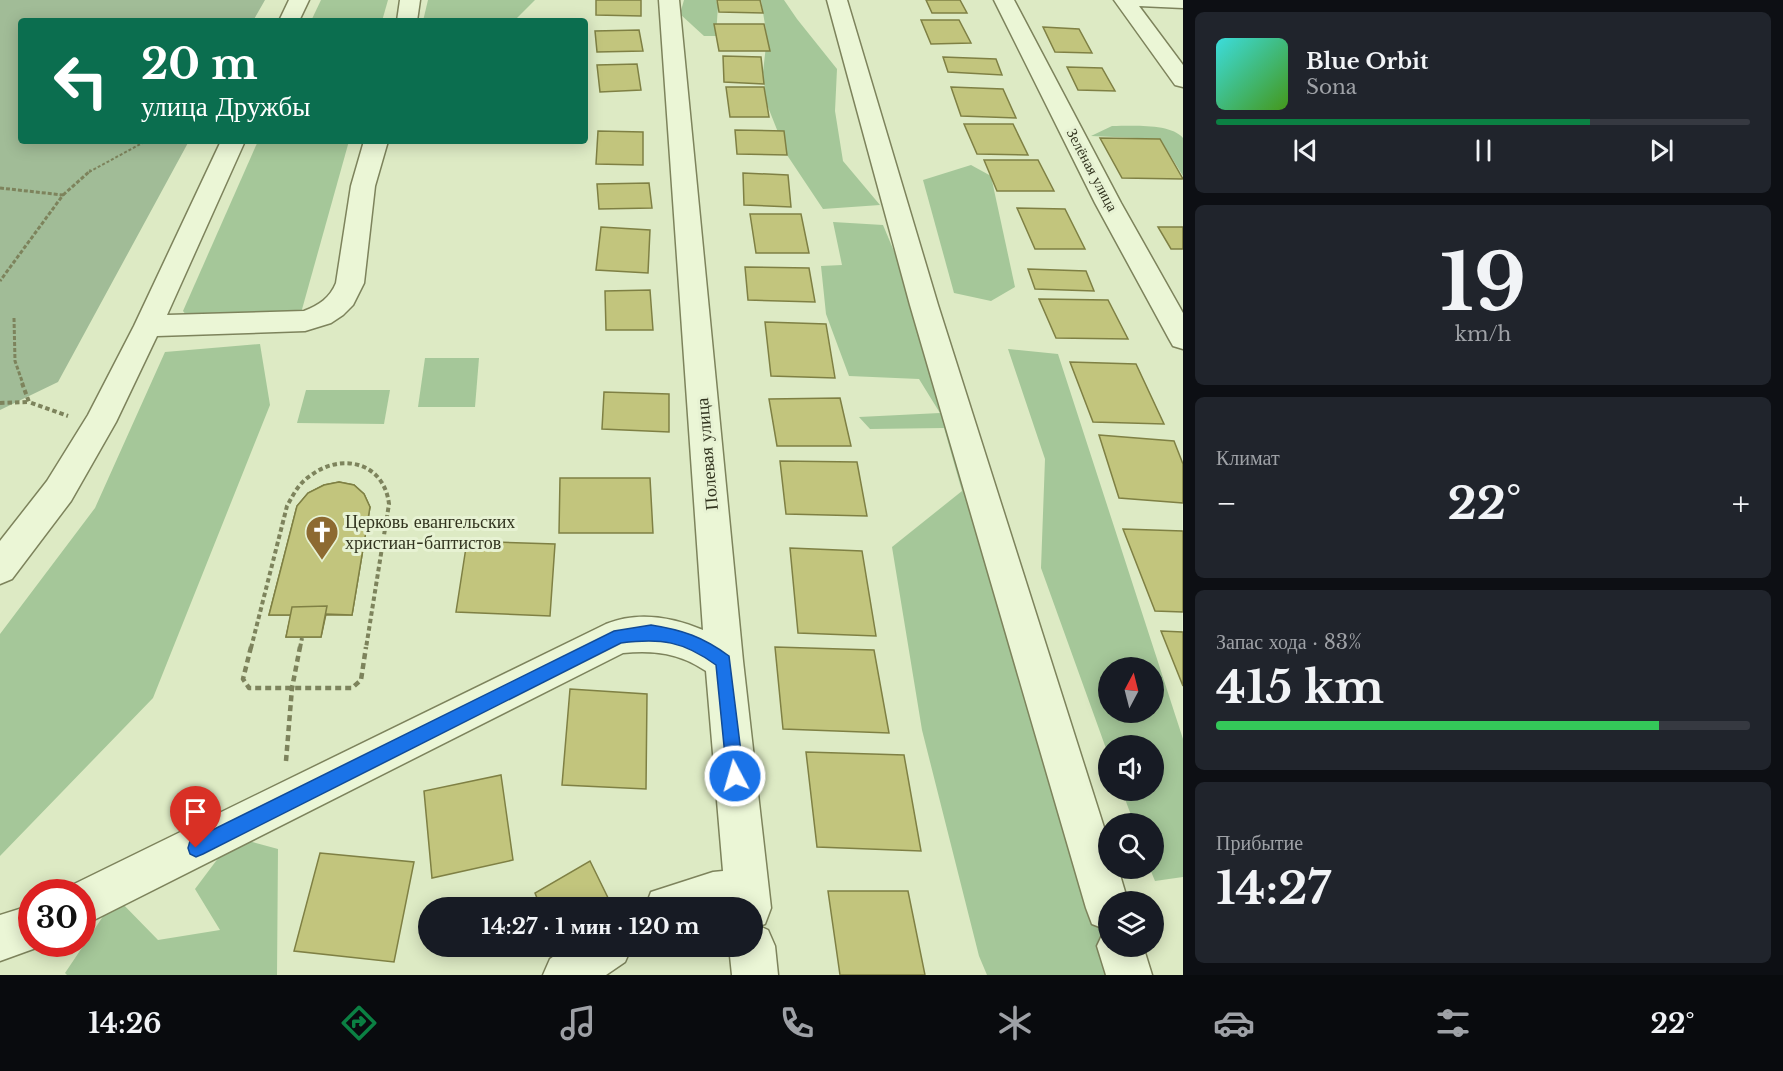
<!DOCTYPE html>
<html lang="ru">
<head>
<meta charset="utf-8">
<style>
	body { margin:0; font-family:"Libre Baskerville",serif; background:#20242c; color:#f1f3f6; height:100vh; display:flex; flex-direction:column; font-size:22px; white-space:nowrap }
	* { box-sizing:border-box; margin:0 }
	p { font-size:20px; color:#9ea1a6 }
	.icon { flex:none; width:33px; height:33px; fill:none; stroke:currentColor; stroke-width:2; stroke-linecap:round; stroke-linejoin:round }
	.map { position:relative; flex:1; overflow:hidden }
	.panel { display:flex; flex-direction:column; gap:12px; padding:12px; background:#0d0f14; width:600px }
	.panel>* { flex:none }
	.hud { position:absolute; left:18px; top:18px; width:570px; height:126px; border-radius:6px; box-shadow:0 3px 15px #0003; background:#0b6e4f; color:#fff; overflow:hidden }
	.needle { width:39px; rotate:7deg }
	.controls { position:absolute; left:1098px; top:657px; display:grid; gap:12px }
	.controls a { display:grid; place-items:center; width:66px; height:66px; border-radius:50%; background:#171b24; box-shadow:0 3px 15px #0003; font-size:30px }
	.speed { position:absolute; left:18px; top:879px; display:flex; gap:12px; font-size:30px; font-weight:700; text-align:center }
	.speed>* { display:grid; place-content:center; width:78px; height:78px; border-radius:50%; background:#171b24; box-shadow:0 3px 15px #0003; line-height:1 }
	.speed .limit { border:9px solid #d22; background:#fff; color:#111 }
	.pin { position:absolute; display:grid; place-items:center; width:51px; height:51px; color:#fff; margin:-62px -26px; border-radius:50% 50% 50% 0; rotate:-45deg; box-shadow:0 0 6px #0007 }
	.pin .icon { rotate:45deg }
	.me { position:absolute; width:66px; margin:-33px; rotate:354deg; stroke-linejoin:round; filter:drop-shadow(0 0 4px #0008) }
	.turn { display:flex; align-items:center; gap:21px; height:126px; padding:0 24px; font-size:27px }
	.turn .icon { width:78px; height:78px; stroke-width:2.5 }
	.turn b { display:block; font-size:42px; line-height:51px }
	.big { font-size:45px; font-weight:700; line-height:1.1 }
	.panel .widget { flex:1; display:flex; flex-direction:column; justify-content:center; gap:9px; min-width:0; padding:0 21px; border-radius:9px; background:#20242c }
	.panel .dial { align-items:center; gap:0 }
	.dial b { font-size:78px; line-height:1 }
	.song { display:flex; align-items:center; gap:18px }
	.cover { width:72px; height:72px; border-radius:9px; background:linear-gradient(135deg,hsl(180 70% 55%),hsl(100 70% 35%)) }
	.played { height:6px; border-radius:3px; background:linear-gradient(90deg,#0b8043 70%,#363941 70%) }
	.keys { display:flex; justify-content:space-around; direction:ltr }
	.heat { display:flex; justify-content:space-between; align-items:center; font-size:33px; direction:ltr }
	.charge { height:9px; border-radius:4px; background:linear-gradient(90deg,#34c759 83%,#363941 0) }
	.trip { position:absolute; left:418px; top:897px; width:345px; height:60px; border-radius:30px; background:#171b24; box-shadow:0 3px 15px #0003; font-weight:700; line-height:60px; text-align:center }
	.tab-bar { display:flex; height:96px; justify-content:space-around; align-items:center; background:#090b0e; color:#9ea1a6 }
	.tab-bar .icon { width:42px; height:42px }
	.tab-bar .active { color:#0b8043 }
	.tab-bar b { font-size:27px; color:#f1f3f6 }
	main { display:flex; flex:1; min-height:0 }
	.map>svg:first-child { display:block }
	.green { fill:#a5c799; fill-rule:evenodd }
	.cemetery { fill:#a1bc97 }
	.building { fill:#c2c57d; stroke:#7f8044; stroke-width:1.5 }
	.lines { fill:none; stroke-linecap:round; stroke-linejoin:round }
	.minor-casing { stroke:#7d835c; stroke-width:3 }
	.path-far3 { stroke:#7d835c; stroke-width:2; stroke-dasharray:3 2; stroke-linecap:butt }
	.path-far2 { stroke:#7d835c; stroke-width:3; stroke-dasharray:4 2; stroke-linecap:butt }
	.path-far1 { stroke:#7d835c; stroke-width:4; stroke-dasharray:4.5 3; stroke-linecap:butt }
	.path { stroke:#7d835c; stroke-width:4.5; stroke-dasharray:6 4; stroke-linecap:butt }
	.minor { fill:#ebf6d6; fill-rule:evenodd }
	.route { fill:#1a73e8; stroke:#114b97; stroke-width:1.5 }
	.labels { text-anchor:middle; stroke-width:6; stroke-linejoin:round; paint-order:stroke }
	.far-street-label { font-size:15px; fill:#32341f; stroke:#e7f2d3 }
	.street-label { font-size:18px; fill:#32341f; stroke:#e7f2d3 }
	.poi-label { font-size:18px; fill:#32341f; stroke:#e7f2d3; text-anchor:start }
</style>
</head>
<body>
<main>
<div class="map">
<svg width="1183" height="975" viewBox="0 0 1183 975">
	<rect width="100%" height="100%" fill="#ddeac4"/>
	<g class="green">
		<path d="M 321,0 L 388,0 L 382,21 L 311,21 Z"/>
		<path d="M 428,0 L 535,0 L 514,21 L 423,21 Z"/>
		<path d="M 684,0 L 716,0 L 718,6 L 716,36 L 704,36 L 680,14 Z"/>
		<path d="M 761,0 L 784,0 L 797,19 L 837,69 L 835,111 L 843,161 L 880,205 L 823,209 L 787,155 L 766,102 L 763,72 L 767,37 Z"/>
		<path d="M 1112,126 C 1131,126 1171,123 1183,138 L 1183,176 L 1160,139 L 1091,136 Z"/>
		<path d="M 258,141 L 349,141 L 301,313 L 194,325 L 183,311 Z"/>
		<path d="M 971,165 L 991,176 L 1015,287 L 991,301 L 954,293 L 923,180 Z"/>
		<path d="M 833,222 L 883,225 L 907,282 L 1108,917 L 1108,946 L 1127,975 L 987,975 L 979,956 L 922,730 L 892,547 L 962,491 L 944,428 L 870,429 L 859,417 L 940,413 L 919,379 L 849,376 L 826,314 L 821,266 L 842,265 Z"/>
		<path d="M 260,344 L 270,405 L 153,698 L 0,856 L 0,634 L 95,508 L 165,352 Z"/>
		<path d="M 1008,349 L 1058,354 L 1183,739 L 1183,877 L 1155,881 L 1150,869 L 1154,868 L 1154,824 L 1134,823 L 1122,791 L 1154,790 L 1154,746 L 1108,746 L 1108,754 L 1041,568 L 1045,459 ZM 1108,668 L 1154,668 L 1154,712 L 1108,712 Z"/>
		<path d="M 425,358 L 479,358 L 475,407 L 418,407 Z"/>
		<path d="M 306,390 L 390,390 L 384,424 L 297,423 Z"/>
		<path d="M 234,837 L 278,849 L 277,975 L 67,975 L 65,973 L 116,897 L 158,940 L 220,930 L 195,889 Z"/>
	</g>
	<path class="cemetery" d="M 0,0 L 265,0 L 253,21 L 21,21 L 21,141 L 189,141 L 58,382 L 0,410 Z"/>
	<g class="building">
		<path d="M 596,0 L 641,0 L 641,16 L 596,15 Z"/>
		<path d="M 717,0 L 760,0 L 763,13 L 719,12 Z"/>
		<path d="M 926,0 L 960,0 L 967,13 L 932,13 Z"/>
		<path d="M 921,20 L 959,20 L 971,43 L 931,44 Z"/>
		<path d="M 714,24 L 764,24 L 770,51 L 719,51 Z"/>
		<path d="M 1043,27 L 1079,29 L 1092,53 L 1055,52 Z"/>
		<path d="M 639,30 L 643,51 L 597,52 L 595,31 Z"/>
		<path d="M 723,56 L 761,57 L 764,84 L 724,82 Z"/>
		<path d="M 943,57 L 996,59 L 1002,75 L 948,72 Z"/>
		<path d="M 637,64 L 641,90 L 600,92 L 597,65 Z"/>
		<path d="M 1067,67 L 1102,68 L 1115,91 L 1078,90 Z"/>
		<path d="M 726,87 L 764,87 L 769,117 L 730,117 Z"/>
		<path d="M 951,87 L 1003,89 L 1016,118 L 961,116 Z"/>
		<path d="M 964,124 L 1013,124 L 1028,155 L 977,154 Z"/>
		<path d="M 735,130 L 784,131 L 787,155 L 737,154 Z"/>
		<path d="M 598,131 L 643,132 L 643,165 L 596,164 Z"/>
		<path d="M 1100,138 L 1160,139 L 1183,179 L 1122,178 Z"/>
		<path d="M 984,160 L 1038,160 L 1054,191 L 997,191 Z"/>
		<path d="M 743,173 L 788,175 L 791,207 L 744,205 Z"/>
		<path d="M 649,183 L 652,208 L 599,209 L 597,184 Z"/>
		<path d="M 1017,208 L 1065,209 L 1085,249 L 1035,249 Z"/>
		<path d="M 750,214 L 801,214 L 809,253 L 756,253 Z"/>
		<path d="M 601,227 L 650,230 L 648,273 L 596,270 Z"/>
		<path d="M 1158,227 L 1183,227 L 1183,249 L 1171,249 Z"/>
		<path d="M 745,267 L 809,268 L 815,302 L 748,300 Z"/>
		<path d="M 1028,269 L 1086,271 L 1094,291 L 1035,289 Z"/>
		<path d="M 650,290 L 653,330 L 606,330 L 605,291 Z"/>
		<path d="M 1039,299 L 1108,300 L 1128,339 L 1056,338 Z"/>
		<path d="M 765,322 L 826,324 L 835,378 L 771,376 Z"/>
		<path d="M 1070,362 L 1136,364 L 1164,424 L 1093,422 Z"/>
		<path d="M 604,392 L 669,394 L 669,432 L 602,429 Z"/>
		<path d="M 840,398 L 851,446 L 777,446 L 769,399 Z"/>
		<path d="M 1099,435 L 1174,441 L 1183,464 L 1183,503 L 1119,498 Z"/>
		<path d="M 780,461 L 857,462 L 867,516 L 786,514 Z"/>
		<path d="M 560,478 L 650,478 L 653,533 L 559,533 Z"/>
		<path d="M 339,482 L 354,485 L 364,494 L 370,507 L 352,615 L 269,615 L 297,506 L 308,493 L 324,485 Z"/>
		<path d="M 339,482 L 354,485 L 364,494 L 370,507 L 352,615 L 326,614 L 321,637 L 286,637 L 291,615 L 269,615 L 297,506 L 308,493 L 324,485 Z"/>
		<path d="M 1123,529 L 1183,531 L 1183,612 L 1155,611 Z"/>
		<path d="M 467,541 L 555,544 L 550,616 L 456,612 Z"/>
		<path d="M 790,548 L 862,551 L 876,636 L 798,633 Z"/>
		<path d="M 327,606 L 321,637 L 286,637 L 292,607 Z"/>
		<path d="M 1161,631 L 1183,632 L 1183,686 Z"/>
		<path d="M 775,647 L 874,650 L 889,733 L 783,729 Z"/>
		<path d="M 570,689 L 647,694 L 646,789 L 562,785 Z"/>
		<path d="M 806,752 L 904,755 L 921,851 L 817,847 Z"/>
		<path d="M 501,775 L 513,860 L 432,878 L 424,791 Z"/>
		<path d="M 320,853 L 414,862 L 394,962 L 294,951 Z"/>
		<path d="M 590,861 L 613,908 L 541,908 L 535,893 Z"/>
		<path d="M 828,891 L 908,891 L 925,975 L 840,975 Z"/>
	</g>
	<g class="lines">
		<g class="minor-casing">
			<g id="minor">
				<path d="M 289,0 L 309,0 L 299,21 L 279,21 Z"/>
				<path d="M 400,0 L 420,0 L 417,21 L 397,21 Z"/>
				<path d="M 659,0 L 679,0 L 743,661 L 771,908 L 765,924 L 759,926 L 768,930 L 775,946 L 778,975 L 732,975 L 729,946 L 753,946 L 753,908 L 645,908 L 651,892 L 713,872 L 723,871 L 706,671 C 679,653 654,650 623,653 L 82,926 L 82,892 L 65,892 L 66,888 L 606,624 C 638,611 672,617 703,630 Z"/>
				<path d="M 827,0 L 847,0 L 938,305 L 1108,840 L 1108,868 L 1118,868 L 1128,902 L 1108,902 L 1108,946 L 1143,946 L 1152,975 L 1106,975 L 1097,946 L 1105,929 L 1092,924 L 1086,908 L 910,305 Z"/>
				<path d="M 994,0 L 1014,0 L 1121,203 L 1183,313 L 1183,349 L 1173,346 L 1169,339 L 1095,203 Z"/>
				<path d="M 1114,0 L 1183,0 L 1183,8 L 1139,6 L 1183,65 L 1183,87 L 1175,85 Z"/>
				<path d="M 221,141 L 245,141 L 167,315 L 304,311 C 319,305 330,298 336,283 L 351,186 L 364,141 L 388,141 L 375,186 L 364,283 L 353,305 L 343,315 L 331,323 L 305,331 L 157,336 L 116,422 L 71,501 L 12,579 L 0,584 L 0,541 L 47,481 L 88,415 L 134,326 Z"/>
				<path d="M 32,905 L 32,944 L 47,944 L 0,961 L 0,915 Z"/>
				<path d="M 568,946 L 632,946 L 625,962 L 606,975 L 543,975 L 550,959 Z"/>
			</g>
		</g>
		<path class="path-far3" d="M 89,172 L 146,141"/>
		<g class="path-far2">
			<path d="M 0,188 L 63,195 L 0,281"/>
			<path d="M 63,195 L 91,170"/>
			<path d="M 14,318 L 15,361 L 23,384"/>
		</g>
		<g class="path-far1">
			<path d="M 22,383 L 29,402 L 68,416"/>
			<path d="M 0,403 L 29,402"/>
			<path d="M 368,521 L 387,522"/>
			<path d="M 383,543 L 440,544"/>
			<path d="M 251,648 L 287,506 C 293,495 299,483 310,476 C 341,452 384,462 389,504 L 366,648"/>
			<path d="M 300,648 L 302,638"/>
		</g>
		<g class="path">
			<path d="M 251,647 L 243,679 L 249,688 L 352,688 L 361,680 L 366,647"/>
			<path d="M 286,761 L 292,688 L 300,647"/>
		</g>
		<use href="#minor" class="minor"/>
	</g>
	<path class="route" d="M 651,625 C 683,630 703,637 729,656 L 744,776 L 741,782 L 735,785 L 729,782 L 727,776 L 716,665 C 683,641 661,638 621,643 L 203,854 L 196,857 L 190,854 L 188,848 L 190,841 L 614,631 Z"/>
	<defs>
		<g id="church-pin" transform="scale(1.725)"><path d="M0 17L-7.5 6A9.5 9.5 0 1 1 7.5 6Z" fill="#8d6a31" stroke="#e7f2d3"/><path d="M-1.2-6h2.4v3.5h3.3v2.4h-3.3V6h-2.4V-.1h-3.3v-2.4h3.3Z" fill="#fff"/></g>
	</defs>
	<g fill-rule="evenodd">
		<use href="#church-pin" x="322" y="532"/>
	</g>
	<g class="labels">
		<g class="far-street-label">
			<text transform="translate(1092 170) rotate(62)" y="5">Зелёная улица</text>
		</g>
		<g class="street-label">
			<text transform="translate(707 454) rotate(-95)" y="6">Полевая улица</text>
		</g>
		<g class="poi-label">
			<text x="345" y="528">Церковь евангельских<tspan x="345" dy="21">христиан-баптистов</tspan></text>
		</g>
	</g>
</svg>
<div class="controls">
<a><svg class="needle" viewBox="-14 -14 28 28"><path d="M0-13l5 13h-10z" fill="#e53935"/><path d="M0 13l5-13h-10z" fill="#9ea1a6"/></svg></a>
<a><svg class="icon" aria-label="sound" viewBox="0 0 24 24"><path d="M4 9h4l5-4v14l-5-4H4zM17 9q2 3 0 6"/></svg></a>
<a><svg class="icon" aria-label="search" viewBox="0 0 24 24"><circle cx="10" cy="10" r="6"/><path d="M15 15l6 6"/></svg></a>
<a><svg class="icon" aria-label="layers" viewBox="0 0 24 24"><path d="M12 4l9 5-9 5-9-5zM3 14l9 5 9-5"/></svg></a>
</div>
<div class="speed"><div class="limit">30</div></div>
<div class="pin" style="left:196px;top:848px;background:#d93025"><svg class="icon" aria-label="arrive" viewBox="0 0 24 24"><path d="M6 21V4h12l-3 4 3 4H6"/></svg></div>
<svg class="me" style="left:735px;top:776px" viewBox="-20 -20 40 40"><circle r="17" fill="#1a73e8" stroke="#fff" stroke-width="3"/><path d="M0-11L8 9 0 5-8 9z" fill="#fff"/></svg>
<div class="trip">14:27 · 1 мин · 120 m</div>
<div class="hud">
<div class="turn"><svg class="icon" aria-label="left" viewBox="0 0 24 24"><path d="M17 20v-9H6M10 6l-5 5 5 5"/></svg><div><b>20 m</b>улица Дружбы</div></div>
</div>
</div>
<section class="panel">
<div class="widget">
<div class="song"><i class="cover"></i><div><b>Blue Orbit</b><p>Sona</p></div></div>
<div class="played"></div>
<div class="keys"><svg class="icon" aria-label="previous" viewBox="0 0 24 24"><path d="M18 5L8 12l10 7zM5 5v14"/></svg><svg class="icon" aria-label="pause" viewBox="0 0 24 24"><path d="M8 5v14M16 5v14"/></svg><svg class="icon" aria-label="next" viewBox="0 0 24 24"><path d="M6 5l10 7-10 7zM19 5v14"/></svg></div>
</div>
<div class="widget dial"><b>19</b><p>km/h</p></div>
<div class="widget"><p>Климат</p>
<div class="heat"><a>−</a><b class="big">22°</b><a>+</a></div>
</div>
<div class="widget"><p>Запас хода · 83%</p><b class="big">415 km</b><div class="charge"></div></div>
<div class="widget"><p>Прибытие</p><b class="big">14:27</b></div>
</section>
</main>
<nav class="tab-bar">
<b>14:26</b>
<svg class="icon active" aria-label="directions" viewBox="0 0 24 24"><path d="M12 3l9 9-9 9-9-9zM9 14v-3h6M13 9l2 2-2 2"/></svg>
<svg class="icon" aria-label="music" viewBox="0 0 24 24"><path d="M9 18V5l10-2v13"/><circle cx="6" cy="18" r="3"/><circle cx="16" cy="16" r="3"/></svg>
<svg class="icon" aria-label="phone" viewBox="0 0 24 24"><path d="M5 4h4l2 5-3 2q2 4 5 5l2-3 5 2v4C11 20 4 13 5 4z"/></svg>
<svg class="icon" aria-label="climate" viewBox="0 0 24 24"><path d="M12 3v18M4 7l16 10M4 17L20 7"/></svg>
<svg class="icon" aria-label="car" viewBox="0 0 24 24"><path d="M5 17H2v-5l4-1 3-4h7l3 4 3 1v5h-3M9 17h6M6 11h13"/><circle cx="7" cy="17" r="2"/><circle cx="17" cy="17" r="2"/></svg>
<svg class="icon" aria-label="filters" viewBox="0 0 24 24"><path d="M4 7h16M4 17h16"/><circle cx="9" cy="7" r="2"/><circle cx="15" cy="17" r="2"/></svg>
<b>22°</b>
</nav>
</body>
</html>
